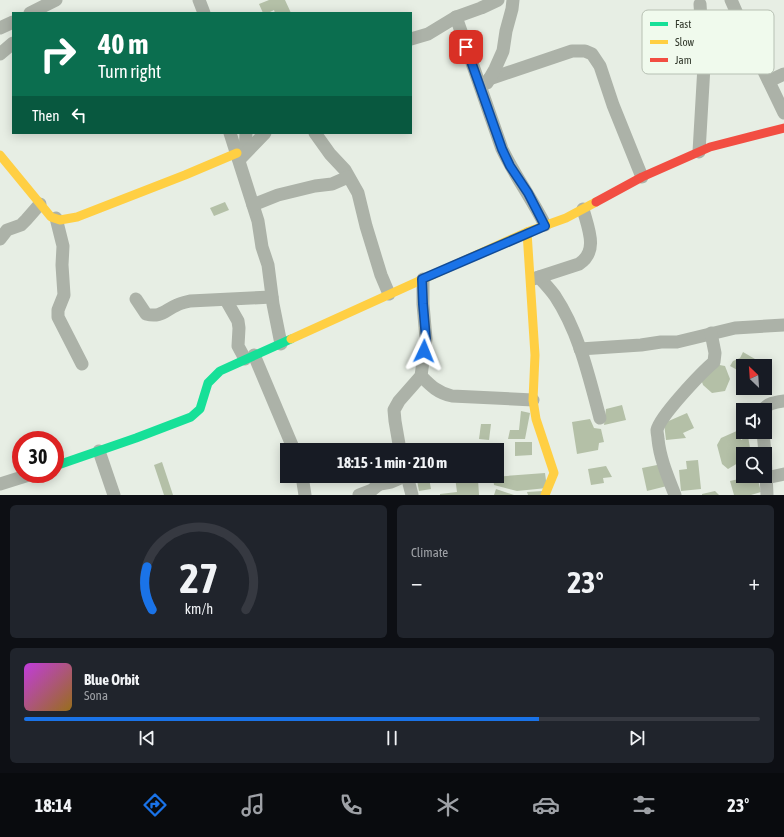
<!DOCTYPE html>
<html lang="en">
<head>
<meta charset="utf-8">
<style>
	body { margin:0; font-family:"Asap Condensed",sans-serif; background:#20242c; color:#f1f3f6; height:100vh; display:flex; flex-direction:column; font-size:15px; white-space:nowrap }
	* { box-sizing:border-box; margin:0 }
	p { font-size:13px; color:#9ea1a6 }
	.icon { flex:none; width:22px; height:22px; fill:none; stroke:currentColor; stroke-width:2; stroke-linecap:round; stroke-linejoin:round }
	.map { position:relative; height:495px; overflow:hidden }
	.sheet { display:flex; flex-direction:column; gap:10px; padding:10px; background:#0d0f14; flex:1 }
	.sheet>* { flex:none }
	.hud { position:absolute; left:12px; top:12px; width:400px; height:122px; border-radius:0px; box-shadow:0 2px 10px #0003; background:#0b6e4f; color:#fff; overflow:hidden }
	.needle { width:26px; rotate:335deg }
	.controls { position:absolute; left:736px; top:359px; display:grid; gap:8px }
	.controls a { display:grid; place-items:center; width:36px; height:36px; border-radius:0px; background:#171b24; box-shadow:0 2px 10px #0003; font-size:20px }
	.speed { position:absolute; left:12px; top:431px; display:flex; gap:8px; font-size:20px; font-weight:700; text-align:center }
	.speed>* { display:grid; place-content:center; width:52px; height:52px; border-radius:50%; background:#171b24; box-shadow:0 2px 10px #0003; line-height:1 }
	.speed .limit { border:6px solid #d22; background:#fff; color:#111 }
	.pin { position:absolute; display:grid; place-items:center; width:34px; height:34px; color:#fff; margin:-17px; border-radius:8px; box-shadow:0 2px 6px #0006 }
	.me { position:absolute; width:44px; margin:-22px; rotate:2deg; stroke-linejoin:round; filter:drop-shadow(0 0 3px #0008) }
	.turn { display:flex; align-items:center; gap:14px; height:84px; padding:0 20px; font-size:18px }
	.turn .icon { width:52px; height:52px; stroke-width:2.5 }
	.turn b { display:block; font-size:28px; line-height:34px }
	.then { display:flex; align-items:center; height:38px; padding:0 20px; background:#0003; gap:8px; font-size:15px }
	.big { font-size:30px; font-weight:700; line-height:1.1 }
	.sheet .card { flex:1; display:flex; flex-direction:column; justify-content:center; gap:6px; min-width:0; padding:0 14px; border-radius:6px; background:#20242c }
	.sheet .dial { align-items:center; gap:0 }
	.dial svg { height:104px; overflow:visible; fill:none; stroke:#363941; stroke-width:7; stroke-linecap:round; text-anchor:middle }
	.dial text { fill:#f1f3f6; stroke:none }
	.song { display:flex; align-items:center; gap:12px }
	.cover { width:48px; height:48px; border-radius:6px; background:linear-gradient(135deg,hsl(290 70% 55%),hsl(40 70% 35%)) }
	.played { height:4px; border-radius:2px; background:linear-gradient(90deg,#1a73e8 70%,#363941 70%) }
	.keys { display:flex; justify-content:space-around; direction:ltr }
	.heat { display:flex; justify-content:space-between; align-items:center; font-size:22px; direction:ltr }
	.sheet .tiles { flex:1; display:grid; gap:10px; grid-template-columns:1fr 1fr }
	.card:last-child { grid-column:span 2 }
	.trip { position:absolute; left:280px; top:443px; width:224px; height:40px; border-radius:0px; background:#171b24; box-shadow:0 2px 10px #0003; font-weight:700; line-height:40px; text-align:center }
	.tab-bar { display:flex; height:64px; justify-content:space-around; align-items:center; background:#090b0e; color:#9ea1a6 }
	.tab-bar .icon { width:28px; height:28px }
	.tab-bar .selected { color:#1a73e8 }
	.tab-bar b { font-size:18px; color:#f1f3f6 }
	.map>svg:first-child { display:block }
	.building { fill:#b4c0a7 }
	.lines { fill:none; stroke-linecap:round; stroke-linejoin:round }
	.street { stroke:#acb2a8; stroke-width:13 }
	.fast { stroke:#16e098; stroke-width:9 }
	.slow { stroke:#ffcf43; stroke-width:9 }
	.jam { stroke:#f24e42; stroke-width:9 }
	.route-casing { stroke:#114b97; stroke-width:10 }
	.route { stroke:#1a73e8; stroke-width:7 }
	.key { fill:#f0faed; stroke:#b7c0b3; stroke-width:1 }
	.key-label { font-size:11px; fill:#31382b }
</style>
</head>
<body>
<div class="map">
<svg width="784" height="495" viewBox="0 0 784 495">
	<rect width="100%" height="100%" fill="#e7eee4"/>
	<g class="building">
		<path d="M 269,0 L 285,0 L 291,13 L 275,13 L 274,10 L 268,13 L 263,13 L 259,4 Z"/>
		<path d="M 225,202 L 229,210 L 214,216 L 210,208 Z"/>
		<path d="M 743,352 L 755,359 L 754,366 L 743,366 L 743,383 L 740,382 L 741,372 L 730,366 L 733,361 L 740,358 Z"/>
		<path d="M 714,364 L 725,366 L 730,379 L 725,391 L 712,393 L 703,385 L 701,379 Z"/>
		<path d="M 622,405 L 626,420 L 604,425 L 606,409 Z"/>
		<path d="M 521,411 L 530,413 L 525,439 L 508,439 L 510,430 L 519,430 Z"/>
		<path d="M 687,413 L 694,428 L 683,433 L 686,438 L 666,440 L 664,423 Z"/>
		<path d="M 590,419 L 594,428 L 601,429 L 604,442 L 599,443 L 598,450 L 577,454 L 572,422 Z"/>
		<path d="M 481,424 L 491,424 L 489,440 L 479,439 Z"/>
		<path d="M 739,430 L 741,440 L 748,436 L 751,454 L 743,454 L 743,460 L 728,469 L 722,464 L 717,445 L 721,438 Z"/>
		<path d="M 515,442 L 532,442 L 532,455 L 515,456 Z"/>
		<path d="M 698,460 L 701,489 L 681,491 L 679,470 L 687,469 L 686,461 Z"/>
		<path d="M 162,462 L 173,495 L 164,495 L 154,465 Z"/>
		<path d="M 662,464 L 667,486 L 647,491 L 642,468 Z"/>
		<path d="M 606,466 L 612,477 L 603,478 L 604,483 L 591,485 L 588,469 Z"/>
		<path d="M 545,473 L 547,488 L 517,491 L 494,485 L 493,477 Z"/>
		<path d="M 752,476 L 757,476 L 761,492 L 751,495 L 734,495 L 730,481 Z"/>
		<path d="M 455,477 L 478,479 L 479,495 L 440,495 L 440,494 L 457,492 Z"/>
		<path d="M 429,478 L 431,489 L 419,491 L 417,480 Z"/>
		<path d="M 496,489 L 514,495 L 494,495 Z"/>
		<path d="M 543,491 L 543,495 L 528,495 L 527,492 Z"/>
		<path d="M 715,491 L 719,495 L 702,495 L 702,494 Z"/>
	</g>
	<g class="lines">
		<g class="street">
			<path d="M 199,0 L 204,13"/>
			<path d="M 731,0 L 746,34 L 784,113"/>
			<path d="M 30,13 L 56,0"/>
			<path d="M 456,17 L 502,149 C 515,176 532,199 545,225"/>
			<path d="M 0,28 L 13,22"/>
			<path d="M 411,39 L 428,34 L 456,17 L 481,8 L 498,0"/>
			<path d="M 0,54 L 13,43"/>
			<path d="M 489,79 L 572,51 L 585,51 L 592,54 L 600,66 L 613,105 L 642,177"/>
			<path d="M 769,81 L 784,74"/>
			<path d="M 487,83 L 495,69 L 503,51 L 506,31 L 512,9 L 513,0"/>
			<path d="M 230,133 L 258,221 L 262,247 L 268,265 L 273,304 L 281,344"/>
			<path d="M 315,133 L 330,154 L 345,170 L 358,193 L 366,226 L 381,275 L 389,294"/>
			<path d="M 699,152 L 704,66 L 700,4"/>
			<path d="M 245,153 L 246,133"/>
			<path d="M 239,160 L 265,133"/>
			<path d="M 253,205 L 278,195 L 315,186 L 332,184 L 348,177"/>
			<path d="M 56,218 L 63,246 L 62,265 L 64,295 L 58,310 L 58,317 L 82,364"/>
			<path d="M 0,239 L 7,230 L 21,225 L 26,220 L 40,204"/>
			<path d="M 539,277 C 544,283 550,289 555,296 C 579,332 589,377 600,418"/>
			<path d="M 533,279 L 579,264 C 599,251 588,228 583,209"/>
			<path d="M 136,299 L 146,314 C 161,318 165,310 177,305 C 181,303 186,302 190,301 L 272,297"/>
			<path d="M 226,300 L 238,321 L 239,328 L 238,346 L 245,359"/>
			<path d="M 580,349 L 641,345 L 661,342 L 677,342 L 735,328 L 784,325"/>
			<path d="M 254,355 L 294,450"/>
			<path d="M 421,376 C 431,386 438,393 452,396 L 533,400"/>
			<path d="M 763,410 C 767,403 777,402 784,401"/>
			<path d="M 763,432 L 765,453 L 767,495"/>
			<path d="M 400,450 L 395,421 L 394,410 L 399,401 L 421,376 L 426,339 L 423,304 L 423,279"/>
			<path d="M 99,451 L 114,495"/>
			<path d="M 302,476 L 305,495"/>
			<path d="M 407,476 L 412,495"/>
			<path d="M 766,478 L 784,474"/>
			<path d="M 0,484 L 32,474"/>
			<path d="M 380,484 L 391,482 L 405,476"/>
			<path d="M 359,495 L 372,490 L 389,476"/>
			<path d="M 675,495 C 668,477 660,459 658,439 C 658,437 657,433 657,430 C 660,416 702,372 714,362 L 715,353 L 711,333"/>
		</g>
		<path class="fast" d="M 55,466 L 136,438 L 191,417 L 200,409 L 208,383 L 220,371 L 291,339"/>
		<g class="slow">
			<path d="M 0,155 L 51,217 L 60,220 L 77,217 L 185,175 L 237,153"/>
			<path d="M 527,232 L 535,355 L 533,400 L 536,419 L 554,473 L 545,495"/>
			<path d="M 291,339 L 527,232 L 566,218 L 596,202"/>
		</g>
		<path class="jam" d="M 596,202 L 642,177 L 710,147 L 784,128"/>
	</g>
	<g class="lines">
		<g class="route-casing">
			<path id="route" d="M 424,351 L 426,339 L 423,304 L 422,279 L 545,226 L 528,193 L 510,166 L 502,149 L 466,47"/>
		</g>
		<use href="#route" class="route"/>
	</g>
	<rect x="642" y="10" width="132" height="64" rx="6" class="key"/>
	<rect x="650" y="22" width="18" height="4" fill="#16e098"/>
	<rect x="650" y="40" width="18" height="4" fill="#ffcf43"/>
	<rect x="650" y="58" width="18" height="4" fill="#f24e42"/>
	<g class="key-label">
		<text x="675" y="28">Fast</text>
		<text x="675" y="46">Slow</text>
		<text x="675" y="64">Jam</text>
	</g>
</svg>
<div class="controls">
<a><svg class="needle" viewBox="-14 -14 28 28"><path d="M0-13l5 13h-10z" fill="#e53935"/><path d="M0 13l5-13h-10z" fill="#9ea1a6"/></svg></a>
<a><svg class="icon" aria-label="sound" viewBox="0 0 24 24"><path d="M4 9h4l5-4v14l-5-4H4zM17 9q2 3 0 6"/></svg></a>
<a><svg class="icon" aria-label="search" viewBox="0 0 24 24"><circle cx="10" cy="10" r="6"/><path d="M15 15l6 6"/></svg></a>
</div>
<div class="speed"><div class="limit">30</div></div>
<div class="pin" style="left:466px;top:47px;background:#d93025"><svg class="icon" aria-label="arrive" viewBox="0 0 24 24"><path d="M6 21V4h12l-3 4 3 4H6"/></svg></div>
<svg class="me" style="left:424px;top:351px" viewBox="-20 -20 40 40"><path d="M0-17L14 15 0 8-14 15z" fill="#1a73e8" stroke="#fff" stroke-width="4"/></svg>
<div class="trip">18:15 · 1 min · 210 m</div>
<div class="hud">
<div class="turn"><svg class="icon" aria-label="right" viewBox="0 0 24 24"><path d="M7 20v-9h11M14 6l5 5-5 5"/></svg><div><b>40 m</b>Turn right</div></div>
<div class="then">Then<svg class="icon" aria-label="left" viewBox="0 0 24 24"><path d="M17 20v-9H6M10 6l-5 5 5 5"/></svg></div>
</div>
</div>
<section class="sheet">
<div class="tiles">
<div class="card dial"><svg viewBox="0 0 100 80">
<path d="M14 69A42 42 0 1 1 86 69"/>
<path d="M14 69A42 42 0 0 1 10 36" stroke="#1a73e8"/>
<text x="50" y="56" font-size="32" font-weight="700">27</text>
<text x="50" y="72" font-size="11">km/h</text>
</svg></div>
<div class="card"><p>Climate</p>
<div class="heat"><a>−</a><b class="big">23°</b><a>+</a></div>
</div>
<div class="card">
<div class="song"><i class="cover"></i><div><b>Blue Orbit</b><p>Sona</p></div></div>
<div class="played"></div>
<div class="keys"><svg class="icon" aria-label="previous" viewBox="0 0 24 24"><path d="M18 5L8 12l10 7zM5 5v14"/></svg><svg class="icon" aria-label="pause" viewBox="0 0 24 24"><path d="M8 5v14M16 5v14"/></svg><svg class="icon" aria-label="next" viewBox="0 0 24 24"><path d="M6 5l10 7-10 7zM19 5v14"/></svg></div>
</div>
</div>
</section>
<nav class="tab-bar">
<b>18:14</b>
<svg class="icon selected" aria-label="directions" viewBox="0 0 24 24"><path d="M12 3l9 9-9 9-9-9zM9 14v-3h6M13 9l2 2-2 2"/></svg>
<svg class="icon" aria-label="music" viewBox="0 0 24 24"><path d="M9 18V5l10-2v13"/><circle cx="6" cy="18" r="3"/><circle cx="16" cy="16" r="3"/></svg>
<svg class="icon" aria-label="phone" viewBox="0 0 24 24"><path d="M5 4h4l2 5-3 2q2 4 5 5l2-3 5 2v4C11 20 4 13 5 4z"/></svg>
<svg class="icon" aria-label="climate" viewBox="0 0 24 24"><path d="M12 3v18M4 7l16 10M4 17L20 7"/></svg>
<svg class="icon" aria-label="car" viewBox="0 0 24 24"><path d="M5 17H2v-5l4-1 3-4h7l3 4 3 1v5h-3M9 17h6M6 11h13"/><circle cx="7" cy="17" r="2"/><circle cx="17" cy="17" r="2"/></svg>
<svg class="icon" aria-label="filters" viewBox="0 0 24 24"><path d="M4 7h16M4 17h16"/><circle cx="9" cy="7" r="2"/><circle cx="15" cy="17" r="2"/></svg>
<b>23°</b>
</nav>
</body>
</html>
